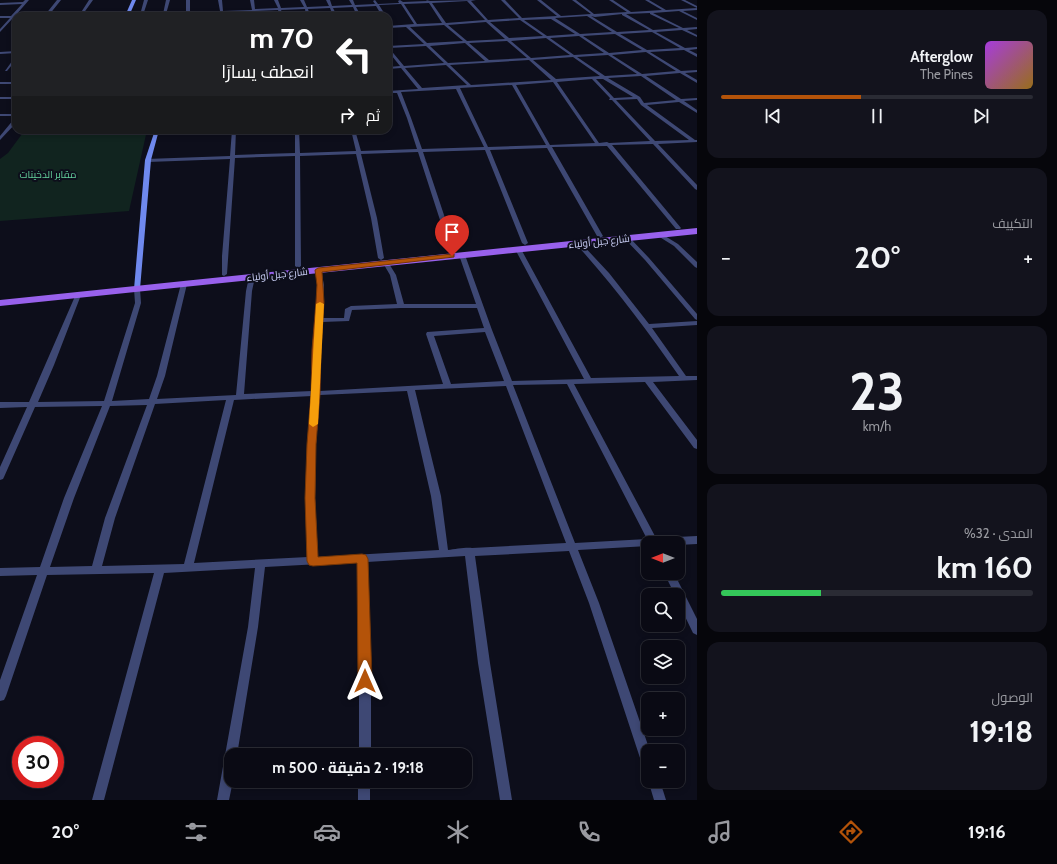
<!DOCTYPE html>
<html lang="ar">
<head>
<meta charset="utf-8">
<style>
	body { margin:0; font-family:Cabin,Cairo,sans-serif; background:#13131d; color:#f1f3f6; direction:rtl; height:100vh; display:flex; flex-direction:column; font-size:15px; white-space:nowrap }
	* { box-sizing:border-box; margin:0 }
	p { font-size:13px; color:#999aa0 }
	.icon { flex:none; width:22px; height:22px; fill:none; stroke:currentColor; stroke-width:2; stroke-linecap:round; stroke-linejoin:round }
	.map { position:relative; flex:1; overflow:hidden; direction:ltr }
	.sheet { display:flex; flex-direction:column; gap:10px; padding:10px; background:#06060b; width:360px }
	.sheet>* { flex:none }
	.banner { position:absolute; left:12px; top:12px; width:380px; height:122px; border-radius:12px; box-shadow:0 2px 6px #0003,0 0 0 1px #2a2b34; direction:rtl; background:#202124; color:#fff; overflow:hidden }
	.needle { width:26px; rotate:270deg }
	.buttons { position:absolute; left:641px; top:536px; display:grid; gap:8px }
	.buttons a { display:grid; place-items:center; width:44px; height:44px; border-radius:8px; background:#0a0a14; box-shadow:0 2px 6px #0003,0 0 0 1px #2a2b34; font-size:20px }
	.speed { position:absolute; left:12px; top:736px; display:flex; gap:8px; font-size:20px; font-weight:700; text-align:center }
	.speed>* { display:grid; place-content:center; width:52px; height:52px; border-radius:50%; background:#0a0a14; box-shadow:0 2px 6px #0003,0 0 0 1px #2a2b34; line-height:1 }
	.speed .limit { border:6px solid #d22; background:#fff; color:#111 }
	.pin { position:absolute; display:grid; place-items:center; width:34px; height:34px; color:#fff; margin:-41px -17px; border-radius:50% 50% 50% 0; rotate:-45deg; box-shadow:0 0 4px #0007 }
	.pin .icon { rotate:45deg }
	.me { position:absolute; width:44px; margin:-22px; rotate:0deg; stroke-linejoin:round; filter:drop-shadow(0 0 3px #0008) }
	.turn { display:flex; align-items:center; gap:14px; height:84px; padding:0 12px; font-size:18px }
	.turn .icon { width:52px; height:52px; stroke-width:2.5 }
	.turn b { display:block; font-size:28px; line-height:34px }
	.then { display:flex; align-items:center; height:38px; padding:0 12px; background:#0003; gap:8px; font-size:15px }
	.big { font-size:30px; font-weight:700; line-height:1.1 }
	.sheet .widget { flex:1; display:flex; flex-direction:column; justify-content:center; gap:6px; min-width:0; padding:0 14px; border-radius:12px; background:#13131d }
	.sheet .dial { align-items:center; gap:0 }
	.dial b { font-size:52px; line-height:1 }
	.song { display:flex; align-items:center; gap:12px }
	.cover { width:48px; height:48px; border-radius:6px; background:linear-gradient(135deg,hsl(280 70% 55%),hsl(40 70% 35%)) }
	.played { height:4px; border-radius:2px; background:linear-gradient(90deg,#b45309 45%,#2a2b34 45%) }
	.keys { display:flex; justify-content:space-around; direction:ltr }
	.heat { display:flex; justify-content:space-between; align-items:center; font-size:22px; direction:ltr }
	.charge { height:6px; border-radius:3px; background:linear-gradient(90deg,#34c759 32%,#2a2b34 0) }
	.trip { position:absolute; left:224px; top:748px; width:248px; height:40px; border-radius:12px; background:#0a0a14; box-shadow:0 2px 6px #0003,0 0 0 1px #2a2b34; font-weight:700; line-height:40px; text-align:center; direction:rtl }
	.tabs { display:flex; height:64px; justify-content:space-around; align-items:center; background:#040408; color:#999aa0 }
	.tabs .icon { width:28px; height:28px }
	.tabs .on { color:#b45309 }
	.tabs b { font-size:18px; color:#f1f3f6 }
	main { display:flex; flex:1; min-height:0 }
	.map>svg:first-child { display:block }
	.green { fill:#11241f }
	.lines { fill:none; stroke-linecap:round; stroke-linejoin:round }
	.street { fill:#3e4874; fill-rule:evenodd }
	.secondary { fill:#6f89ee; fill-rule:evenodd }
	.primary { fill:#9861ec; fill-rule:evenodd }
	.route { fill:#b45309; stroke:#753606 }
	.slow { fill:#f59e0b }
	.labels { text-anchor:middle; stroke-width:4; stroke-linejoin:round; paint-order:stroke }
	.far-park-label { font-size:10px; fill:#63cf9b; stroke:#0d0e1b }
	.far-street-label { font-size:10px; fill:#cdd2f9; stroke:#0d0e1b }
</style>
</head>
<body>
<main>
<section class="sheet">
<div class="widget">
<div class="song"><i class="cover"></i><div><b>Afterglow</b><p>The Pines</p></div></div>
<div class="played"></div>
<div class="keys"><svg class="icon" aria-label="previous" viewBox="0 0 24 24"><path d="M18 5L8 12l10 7zM5 5v14"/></svg><svg class="icon" aria-label="pause" viewBox="0 0 24 24"><path d="M8 5v14M16 5v14"/></svg><svg class="icon" aria-label="next" viewBox="0 0 24 24"><path d="M6 5l10 7-10 7zM19 5v14"/></svg></div>
</div>
<div class="widget"><p>التكييف</p>
<div class="heat"><a>−</a><b class="big">20°</b><a>+</a></div>
</div>
<div class="widget dial"><b>23</b><p>km/h</p></div>
<div class="widget"><p>المدى · 32%</p><b class="big">160 km</b><div class="charge"></div></div>
<div class="widget"><p>الوصول</p><b class="big">19:18</b></div>
</section>
<div class="map">
<svg width="697" height="800" viewBox="0 0 697 800">
	<rect width="100%" height="100%" fill="#0d0e1b"/>
	<path class="green" d="M 25,130 L 147,130 L 129,211 L 0,221 L 0,159 L 8,153 Z"/>
	<g class="lines">
		<g class="street">
			<path d="M 25,0 L 29,0 L 15,16 L 16,18 L 13,18 L 0,32 L 0,29 L 10,18 L 0,18 L 0,16 L 11,16 L 22,4 L 0,5 L 0,3 L 23,2 Z"/>
			<path d="M 57,0 L 61,0 L 49,15 L 80,14 L 89,0 L 93,0 L 83,14 L 130,14 L 82,16 L 31,16 L 45,15 Z"/>
			<path d="M 144,0 L 148,0 L 143,15 L 163,14 L 166,0 L 170,0 L 166,14 L 186,13 L 186,0 L 190,0 L 190,13 L 220,11 L 218,0 L 222,0 L 223,11 L 252,10 L 250,0 L 254,0 L 255,9 L 278,8 L 274,0 L 278,0 L 281,8 L 304,7 L 300,0 L 304,0 L 307,7 L 329,6 L 326,0 L 330,0 L 332,6 L 352,5 L 349,0 L 353,0 L 355,5 L 375,4 L 373,1 L 375,0 L 378,4 L 399,3 L 398,1 L 400,0 L 403,2 L 427,1 L 426,0 L 430,1 L 476,0 L 471,1 L 488,20 L 519,18 L 501,0 L 505,0 L 522,18 L 557,16 L 537,0 L 541,0 L 561,16 L 591,14 L 572,0 L 576,0 L 594,14 L 627,12 L 609,0 L 613,0 L 631,12 L 662,10 L 645,0 L 649,0 L 666,10 L 697,8 L 697,10 L 683,11 L 697,18 L 697,20 L 679,11 L 653,13 L 683,28 L 697,27 L 697,29 L 687,30 L 697,35 L 697,37 L 682,30 L 656,32 L 685,48 L 697,47 L 697,49 L 689,50 L 697,54 L 697,57 L 684,50 L 650,52 L 681,71 L 697,70 L 697,72 L 685,73 L 697,80 L 697,83 L 680,73 L 646,76 L 681,99 L 697,98 L 697,100 L 684,101 L 697,110 L 697,113 L 679,102 L 647,105 L 695,140 L 697,140 L 697,142 L 658,144 L 697,185 L 697,190 L 695,189 L 653,144 L 612,145 L 681,228 L 680,229 L 676,229 L 607,146 L 552,147 L 603,236 L 600,238 L 597,236 L 547,148 L 490,150 L 528,243 L 525,245 L 522,243 L 485,150 L 423,152 L 456,251 L 453,253 L 450,251 L 418,152 L 361,154 L 377,218 L 384,258 L 381,260 L 378,258 L 371,218 L 356,154 L 300,156 L 301,266 L 298,268 L 295,266 L 295,156 L 235,158 L 227,274 L 224,276 L 222,275 L 222,256 L 230,159 L 148,162 L 146,161 L 146,159 L 230,156 L 232,130 L 236,130 L 235,155 L 295,153 L 295,130 L 299,130 L 300,153 L 356,151 L 351,130 L 355,130 L 361,151 L 417,149 L 407,118 L 397,93 L 388,93 L 388,91 L 418,89 L 401,68 L 388,69 L 388,67 L 400,66 L 388,51 L 388,46 L 424,44 L 406,27 L 388,28 L 388,26 L 414,24 L 401,4 L 379,5 L 386,16 L 382,16 L 376,6 L 356,7 L 361,16 L 357,16 L 353,7 L 333,8 L 337,16 L 333,16 L 330,8 L 308,9 L 310,16 L 306,16 L 305,9 L 281,10 L 284,16 L 280,16 L 278,10 L 255,11 L 256,15 L 254,16 L 252,15 L 252,12 L 164,16 L 135,16 L 140,15 ZM 467,1 L 485,20 L 446,23 L 432,3 ZM 429,3 L 442,23 L 417,24 L 404,4 ZM 650,13 L 650,14 L 679,28 L 653,30 L 626,14 ZM 622,14 L 622,15 L 649,30 L 617,32 L 591,16 L 595,17 ZM 587,16 L 612,32 L 580,34 L 555,18 ZM 551,19 L 575,34 L 547,36 L 524,20 ZM 520,20 L 543,36 L 509,38 L 490,22 ZM 486,22 L 505,39 L 467,41 L 448,25 ZM 444,25 L 463,41 L 427,43 L 410,27 ZM 652,32 L 680,48 L 647,50 L 620,34 ZM 615,34 L 642,50 L 609,53 L 583,36 ZM 579,36 L 604,53 L 574,55 L 550,38 ZM 546,38 L 570,55 L 531,58 L 511,41 ZM 507,41 L 527,58 L 489,60 L 469,43 ZM 465,43 L 485,61 L 448,63 L 430,46 ZM 426,46 L 444,63 L 404,66 L 389,48 ZM 646,52 L 676,71 L 642,74 L 612,55 ZM 608,55 L 637,74 L 605,76 L 577,57 ZM 573,57 L 600,76 L 556,79 L 533,60 ZM 529,60 L 551,80 L 471,85 L 450,65 ZM 446,65 L 467,85 L 422,88 L 405,68 ZM 641,76 L 676,100 L 644,103 L 640,97 L 608,78 ZM 592,79 L 610,98 L 609,100 L 612,100 L 650,141 L 609,143 L 607,142 L 599,143 L 557,82 ZM 596,79 L 603,79 L 633,97 L 614,98 ZM 553,82 L 595,143 L 550,145 L 516,85 ZM 512,85 L 546,145 L 488,147 L 460,88 ZM 456,89 L 484,147 L 422,149 L 411,118 L 401,92 ZM 637,99 L 641,105 L 689,140 L 655,141 L 616,100 Z"/>
			<path d="M 681,0 L 685,0 L 697,6 L 697,8 Z"/>
			<path d="M 16,51 L 16,53 L 0,54 L 0,52 Z"/>
			<path d="M 15,57 L 16,57 L 16,60 L 7,71 L 5,71 Z"/>
			<rect x="0" y="82" width="16" height="2"/>
			<rect x="0" y="97" width="16" height="2"/>
			<rect x="0" y="114" width="16" height="2"/>
			<path d="M 14,119 L 16,119 L 16,123 L 0,140 L 0,136 Z"/>
			<path d="M 660,233 L 678,244 L 697,262 L 697,268 L 695,267 L 674,246 L 658,236 L 657,235 Z"/>
			<path d="M 627,236 L 629,237 L 649,258 L 697,314 L 697,320 L 695,319 L 645,260 L 625,239 L 625,237 Z"/>
			<path d="M 578,241 L 580,242 L 609,273 L 649,324 L 697,321 L 697,325 L 652,328 L 686,376 L 697,376 L 697,380 L 653,382 L 697,440 L 697,449 L 694,448 L 645,382 L 574,384 L 656,538 L 697,536 L 697,544 L 678,545 L 678,543 L 648,543 L 648,546 L 578,550 L 599,603 L 650,751 L 648,751 L 648,770 L 644,768 L 642,764 L 589,603 L 569,551 L 475,556 L 490,663 L 512,800 L 500,800 L 478,663 L 465,556 L 367,562 L 371,666 L 371,755 L 359,755 L 359,666 L 357,562 L 265,567 L 258,627 L 237,755 L 231,755 L 231,781 L 233,781 L 229,800 L 217,800 L 248,627 L 255,568 L 164,573 L 104,800 L 92,800 L 154,573 L 47,575 L 6,696 L 4,700 L 0,701 L 0,680 L 37,575 L 0,576 L 0,568 L 40,567 L 64,498 L 102,406 L 35,407 L 4,477 L 3,479 L 0,480 L 0,467 L 27,407 L 0,408 L 0,402 L 29,402 L 76,294 L 80,294 L 81,295 L 54,365 L 38,402 L 104,401 L 135,303 L 134,289 L 137,287 L 140,289 L 141,303 L 112,401 L 149,399 L 157,376 L 181,284 L 184,282 L 187,284 L 165,376 L 157,399 L 236,395 L 246,291 L 249,277 L 252,275 L 255,277 L 252,291 L 244,394 L 312,391 L 313,340 L 318,285 L 315,270 L 316,269 L 320,269 L 321,270 L 324,285 L 322,318 L 344,318 L 345,309 L 351,306 L 397,304 L 390,275 L 383,263 L 386,261 L 388,262 L 396,275 L 404,304 L 476,304 L 459,255 L 462,253 L 465,255 L 492,330 L 512,381 L 584,379 L 515,249 L 518,247 L 521,249 L 591,378 L 679,376 C 647,330 614,286 576,244 L 576,242 ZM 401,308 L 477,308 L 484,328 L 427,332 L 426,334 L 443,384 L 320,391 L 322,322 L 349,321 L 352,310 ZM 485,332 L 504,381 L 451,384 L 434,336 ZM 567,384 L 647,539 L 575,543 L 513,385 ZM 506,386 L 566,543 L 472,548 C 467,547 455,549 448,550 L 441,496 L 415,390 ZM 407,391 L 431,496 L 439,550 L 318,557 L 315,498 L 316,444 L 320,395 ZM 312,396 L 308,444 L 305,498 L 308,557 L 194,563 L 234,400 ZM 226,400 L 184,564 L 102,566 L 115,518 L 155,404 ZM 147,405 L 105,518 L 92,566 L 50,567 L 74,498 L 110,406 Z"/>
			<path d="M 664,573 L 674,573 L 697,619 L 697,635 L 693,633 L 678,602 L 678,595 L 675,595 Z"/>
			<path d="M 648,780 L 660,781 L 666,800 L 654,800 Z"/>
			<rect x="358" y="781" width="12" height="19"/>
		</g>
		<g class="secondary">
			<path d="M 132,0 L 136,0 L 129,16 L 125,16 Z"/>
			<path d="M 155,130 L 159,130 L 151,160 L 140,289 L 137,291 L 134,289 L 145,160 Z"/>
		</g>
		<path class="primary" d="M 697,228 L 697,234 L 0,306 L 0,300 Z"/>
	</g>
	<path class="route" d="M 452,254 L 454,254 L 454,257 L 322,272 L 324,302 L 321,350 L 320,394 L 316,444 L 315,498 L 318,557 L 362,554 L 366,555 L 368,559 L 372,681 L 370,685 L 365,687 L 360,685 L 358,681 L 357,563 L 313,566 L 309,565 L 307,561 L 305,498 L 307,444 L 311,394 L 312,350 L 316,302 L 317,285 L 315,270 L 318,268 Z"/>
	<path class="slow" d="M 320,302 L 324,304 L 318,424 L 313,427 L 309,424 L 316,304 Z"/>
	<g class="labels">
		<g class="far-park-label">
			<text x="48" y="178">مقابر الدخينات</text>
		</g>
		<g class="far-street-label">
			<text transform="translate(599 241) rotate(-6)" y="4">شارع جبل أولياء</text>
			<text transform="translate(277 274) rotate(-6)" y="4">شارع جبل أولياء</text>
		</g>
	</g>
</svg>
<div class="buttons">
<a><svg class="needle" viewBox="-14 -14 28 28"><path d="M0-13l5 13h-10z" fill="#e53935"/><path d="M0 13l5-13h-10z" fill="#999aa0"/></svg></a>
<a><svg class="icon" aria-label="search" viewBox="0 0 24 24"><circle cx="10" cy="10" r="6"/><path d="M15 15l6 6"/></svg></a>
<a><svg class="icon" aria-label="layers" viewBox="0 0 24 24"><path d="M12 4l9 5-9 5-9-5zM3 14l9 5 9-5"/></svg></a>
<a>+</a>
<a>−</a>
</div>
<div class="speed"><div class="limit">30</div></div>
<div class="pin" style="left:452px;top:256px;background:#d93025"><svg class="icon" aria-label="arrive" viewBox="0 0 24 24"><path d="M6 21V4h12l-3 4 3 4H6"/></svg></div>
<svg class="me" style="left:365px;top:681px" viewBox="-20 -20 40 40"><path d="M0-17L14 15 0 8-14 15z" fill="#b45309" stroke="#fff" stroke-width="4"/></svg>
<div class="trip">19:18 · 2 دقيقة · 500 m</div>
<div class="banner">
<div class="turn"><svg class="icon" aria-label="left" viewBox="0 0 24 24"><path d="M17 20v-9H6M10 6l-5 5 5 5"/></svg><div><b>70 m</b>انعطف يسارًا</div></div>
<div class="then">ثم<svg class="icon" aria-label="right" viewBox="0 0 24 24"><path d="M7 20v-9h11M14 6l5 5-5 5"/></svg></div>
</div>
</div>
</main>
<nav class="tabs">
<b>19:16</b>
<svg class="icon on" aria-label="directions" viewBox="0 0 24 24"><path d="M12 3l9 9-9 9-9-9zM9 14v-3h6M13 9l2 2-2 2"/></svg>
<svg class="icon" aria-label="music" viewBox="0 0 24 24"><path d="M9 18V5l10-2v13"/><circle cx="6" cy="18" r="3"/><circle cx="16" cy="16" r="3"/></svg>
<svg class="icon" aria-label="phone" viewBox="0 0 24 24"><path d="M5 4h4l2 5-3 2q2 4 5 5l2-3 5 2v4C11 20 4 13 5 4z"/></svg>
<svg class="icon" aria-label="climate" viewBox="0 0 24 24"><path d="M12 3v18M4 7l16 10M4 17L20 7"/></svg>
<svg class="icon" aria-label="car" viewBox="0 0 24 24"><path d="M5 17H2v-5l4-1 3-4h7l3 4 3 1v5h-3M9 17h6M6 11h13"/><circle cx="7" cy="17" r="2"/><circle cx="17" cy="17" r="2"/></svg>
<svg class="icon" aria-label="filters" viewBox="0 0 24 24"><path d="M4 7h16M4 17h16"/><circle cx="9" cy="7" r="2"/><circle cx="15" cy="17" r="2"/></svg>
<b>20°</b>
</nav>
</body>
</html>
